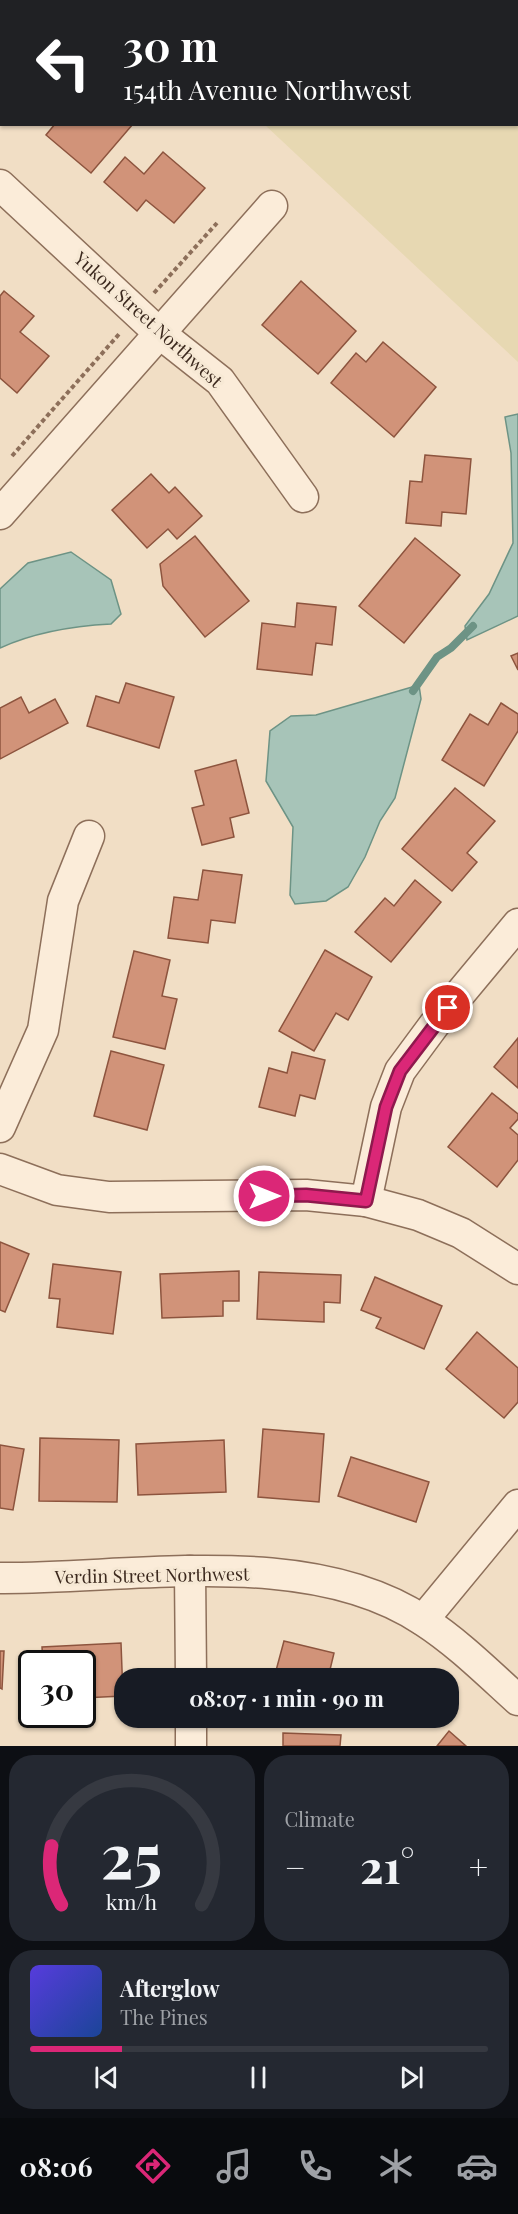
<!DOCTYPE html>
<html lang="en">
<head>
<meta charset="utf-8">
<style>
	body { margin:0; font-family:"Playfair Display",serif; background:#242831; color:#f1f3f6; height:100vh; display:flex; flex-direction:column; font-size:22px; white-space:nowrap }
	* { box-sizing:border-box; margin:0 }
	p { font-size:20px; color:#9ea1a6 }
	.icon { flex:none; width:33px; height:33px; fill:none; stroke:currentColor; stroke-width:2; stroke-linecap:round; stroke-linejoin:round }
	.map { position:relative; height:1746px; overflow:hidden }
	.side { display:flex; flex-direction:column; gap:9px; padding:9px; background:#0d0f14; flex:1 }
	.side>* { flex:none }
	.hud { position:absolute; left:0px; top:0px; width:519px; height:126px; box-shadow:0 2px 4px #0004; background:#202124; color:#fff; overflow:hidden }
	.speed { position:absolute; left:18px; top:1650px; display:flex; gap:12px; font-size:30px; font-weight:700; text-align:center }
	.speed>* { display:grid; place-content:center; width:78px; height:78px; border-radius:50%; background:#171b24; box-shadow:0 2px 4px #0004; line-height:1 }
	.speed .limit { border:3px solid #111; border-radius:9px; background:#fff; color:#111 }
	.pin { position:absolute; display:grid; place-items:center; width:51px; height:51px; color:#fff; margin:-26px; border:3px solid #fff; border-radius:50%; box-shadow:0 2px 6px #0007 }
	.me { position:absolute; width:66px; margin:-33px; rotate:90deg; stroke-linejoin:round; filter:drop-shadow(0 0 4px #0008) }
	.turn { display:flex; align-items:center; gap:21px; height:126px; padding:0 24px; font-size:27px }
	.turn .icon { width:78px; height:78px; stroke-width:2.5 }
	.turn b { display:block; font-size:42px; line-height:51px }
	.big { font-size:45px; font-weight:700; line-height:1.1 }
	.side .widget { flex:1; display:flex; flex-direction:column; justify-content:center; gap:9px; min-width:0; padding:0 21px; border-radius:24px; background:#242831 }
	.side .dial { align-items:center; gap:0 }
	.dial svg { height:156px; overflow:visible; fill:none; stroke:#363941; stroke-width:7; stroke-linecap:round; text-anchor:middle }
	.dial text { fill:#f1f3f6; stroke:none }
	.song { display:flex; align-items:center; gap:18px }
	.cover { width:72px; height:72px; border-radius:9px; background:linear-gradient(135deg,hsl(250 70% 55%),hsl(220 70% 35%)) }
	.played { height:6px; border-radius:3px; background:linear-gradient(90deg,#db2777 20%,#363941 20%) }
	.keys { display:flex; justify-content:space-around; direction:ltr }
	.heat { display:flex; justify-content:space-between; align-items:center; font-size:33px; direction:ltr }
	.side .tiles { flex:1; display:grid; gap:9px; grid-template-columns:1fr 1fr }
	.widget:last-child { grid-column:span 2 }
	.trip { position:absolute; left:114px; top:1668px; width:345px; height:60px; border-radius:24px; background:#171b24; box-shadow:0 2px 4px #0004; font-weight:700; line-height:60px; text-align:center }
	.dock { display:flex; height:96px; justify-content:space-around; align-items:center; background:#090b0e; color:#9ea1a6 }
	.dock .icon { width:42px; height:42px }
	.dock .selected { color:#db2777 }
	.dock b { font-size:27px; color:#f1f3f6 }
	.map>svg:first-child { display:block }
	.farmland { fill:#e7d8b2 }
	.water { fill:#a7c4b8; stroke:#6d9385; stroke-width:1.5 }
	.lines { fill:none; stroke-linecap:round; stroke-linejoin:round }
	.stream { stroke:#6d9385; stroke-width:8 }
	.building { fill:#d19379; stroke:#8d543e; stroke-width:1.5 }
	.minor-casing { stroke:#8d6f5a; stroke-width:33 }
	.path { stroke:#8d6f5a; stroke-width:4; stroke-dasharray:4.5 3; stroke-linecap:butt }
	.minor { stroke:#fbecd9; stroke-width:30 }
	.route-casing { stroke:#8e194d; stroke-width:15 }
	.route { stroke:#db2777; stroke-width:10 }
	.labels { text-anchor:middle; stroke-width:6; stroke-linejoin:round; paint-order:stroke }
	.street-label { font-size:18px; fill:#3c291e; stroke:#f7e9d5 }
</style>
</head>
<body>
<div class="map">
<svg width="518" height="1746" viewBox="0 0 518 1746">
	<rect width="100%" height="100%" fill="#f1dec5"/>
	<path class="farmland" d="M 150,0 L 518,0 L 518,362 L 265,125 L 518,124 L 518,2 Z"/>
	<g class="water">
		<path d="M 518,414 L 518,616 L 467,640 L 465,626 L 489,594 L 513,543 L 511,453 L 505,417 Z"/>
		<path d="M 71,552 L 111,580 L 121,614 L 111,624 C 72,626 35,632 0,648 L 0,589 L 28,563 Z"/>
		<path d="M 419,685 L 421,699 L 395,798 L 380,821 L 365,857 L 348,887 L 326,901 L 295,904 L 290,895 L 293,827 L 266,781 L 270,731 L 291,716 L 316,715 Z"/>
	</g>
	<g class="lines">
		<g class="stream">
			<path d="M 45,0 L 47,2"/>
			<path d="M 75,2 L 76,0"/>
			<path d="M 413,691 L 437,657 L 451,648 L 473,626"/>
		</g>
	</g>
	<g class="building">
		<path d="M 55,124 L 133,124 L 91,173 L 46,135 Z"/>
		<path d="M 163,152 L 205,188 L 174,223 L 146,200 L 137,211 L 104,182 L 125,157 L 144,174 Z"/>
		<path d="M 301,281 L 356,331 L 318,374 L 262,325 Z"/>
		<path d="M 4,291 L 34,316 L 20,332 L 49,356 L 17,393 L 0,378 L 0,296 Z"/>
		<path d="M 383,342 L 436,387 L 394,437 L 331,383 L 356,353 L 366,362 Z"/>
		<path d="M 425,455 L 471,459 L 466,514 L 442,512 L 441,526 L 406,523 L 410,481 L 422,482 Z"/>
		<path d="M 151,474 L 169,493 L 175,487 L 202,516 L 177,539 L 168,529 L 147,548 L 112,510 Z"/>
		<path d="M 195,536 L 249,601 L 205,637 L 163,586 L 160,564 Z"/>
		<path d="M 415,538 L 460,575 L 404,643 L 359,606 Z"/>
		<path d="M 297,603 L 336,607 L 332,645 L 316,643 L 312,675 L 257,669 L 262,623 L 295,627 Z"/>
		<path d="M 518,653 L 518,670 L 511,656 Z"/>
		<path d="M 126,683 L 174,697 L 159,748 L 87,726 L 96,696 L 119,703 Z"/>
		<path d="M 21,697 L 29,713 L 55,699 L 68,723 L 0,759 L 0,708 Z"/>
		<path d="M 501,703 L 518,714 L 518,731 L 484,786 L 442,760 L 470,714 L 488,725 Z"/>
		<path d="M 236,760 L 249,813 L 230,818 L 234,837 L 202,845 L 192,808 L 204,805 L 195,771 Z"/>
		<path d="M 455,788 L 495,821 L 467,853 L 477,862 L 452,891 L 402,849 Z"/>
		<path d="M 203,870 L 242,875 L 235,923 L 211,920 L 208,943 L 168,938 L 174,897 L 198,900 Z"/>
		<path d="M 415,880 L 441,902 L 391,962 L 355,932 L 385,898 L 394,906 Z"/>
		<path d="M 325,950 L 372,977 L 348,1020 L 336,1013 L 314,1051 L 279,1031 Z"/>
		<path d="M 134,951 L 170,960 L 162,996 L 177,999 L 165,1049 L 113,1037 Z"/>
		<path d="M 518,1038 L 518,1088 L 494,1067 Z"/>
		<path d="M 111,1051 L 164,1065 L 147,1130 L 94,1116 Z"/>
		<path d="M 292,1052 L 325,1060 L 315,1099 L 300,1095 L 295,1116 L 259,1107 L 269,1068 L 287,1073 Z"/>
		<path d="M 492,1093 L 518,1114 L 518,1119 L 510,1128 L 518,1135 L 518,1160 L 497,1187 L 448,1147 Z"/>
		<path d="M 0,1242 L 29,1254 L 5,1312 L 0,1310 Z"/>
		<path d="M 53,1264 L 121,1272 L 113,1334 L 57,1327 L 60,1299 L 49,1298 Z"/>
		<path d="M 239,1271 L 239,1301 L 223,1301 L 223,1316 L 162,1318 L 160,1274 Z"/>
		<path d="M 259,1272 L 341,1275 L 340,1303 L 324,1302 L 324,1322 L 257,1319 Z"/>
		<path d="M 375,1277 L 442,1306 L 424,1349 L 376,1328 L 381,1318 L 361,1310 Z"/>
		<path d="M 477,1332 L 518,1368 L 518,1402 L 504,1418 L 446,1369 Z"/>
		<path d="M 263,1429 L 324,1434 L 319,1502 L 258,1497 Z"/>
		<path d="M 40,1438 L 119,1440 L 117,1502 L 39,1501 Z"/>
		<path d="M 224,1440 L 226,1492 L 138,1495 L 136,1444 Z"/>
		<path d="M 0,1445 L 24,1449 L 13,1510 L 0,1508 Z"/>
		<path d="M 351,1457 L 429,1482 L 416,1522 L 338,1496 Z"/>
		<path d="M 284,1641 L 334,1653 L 328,1678 L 274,1678 Z"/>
		<path d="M 121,1643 L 123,1696 L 82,1698 L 82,1664 L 43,1664 L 42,1647 Z"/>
		<path d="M 0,1651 L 4,1651 L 2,1689 L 0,1688 Z"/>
		<path d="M 290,1718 L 318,1718 L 316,1724 Z"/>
		<path d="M 449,1731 L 466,1746 L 437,1746 Z"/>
		<path d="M 283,1733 L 341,1735 L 340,1746 L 283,1746 Z"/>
	</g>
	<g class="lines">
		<g class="minor-casing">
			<g id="minor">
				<path d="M 0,185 L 158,332 L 220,381 L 303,497"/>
				<path d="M 0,514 L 272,206"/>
				<path d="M 0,1127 L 43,1030 L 63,901 L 89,836"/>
				<path d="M 0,1169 L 57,1190 L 109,1197 L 306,1195 L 366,1201 L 418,1215 L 461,1233 L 518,1269"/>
				<path d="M 366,1201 L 386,1107 L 400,1071 L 434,1025 L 518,924"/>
				<path d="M 190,1571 L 191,1678"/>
				<path d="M 0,1578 C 132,1579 309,1544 424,1621 C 458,1643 488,1673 518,1700"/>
				<path d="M 423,1620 L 518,1505"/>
				<path d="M 191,1718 L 191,1746"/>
			</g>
		</g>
		<g class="path">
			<path d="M 154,293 L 217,223"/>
			<path d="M 12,456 L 120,333"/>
		</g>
		<use href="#minor" class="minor"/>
	</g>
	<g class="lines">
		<g class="route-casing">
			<path id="route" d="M 264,1196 L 306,1195 L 366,1201 L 386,1107 L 400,1071 L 448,1008"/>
		</g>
		<use href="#route" class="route"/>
	</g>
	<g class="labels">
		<g class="street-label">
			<text transform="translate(148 320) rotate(42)" y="6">Yukon Street Northwest</text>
			<text transform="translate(152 1576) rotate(-1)" y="6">Verdin Street Northwest</text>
		</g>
	</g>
</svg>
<div class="speed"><div class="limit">30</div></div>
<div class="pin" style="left:448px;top:1008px;background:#d93025"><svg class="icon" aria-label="arrive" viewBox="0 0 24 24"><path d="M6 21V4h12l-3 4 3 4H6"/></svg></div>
<svg class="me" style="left:264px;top:1196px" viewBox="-20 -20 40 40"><circle r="17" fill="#db2777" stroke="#fff" stroke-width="3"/><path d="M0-11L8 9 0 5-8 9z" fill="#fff"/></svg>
<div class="trip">08:07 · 1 min · 90 m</div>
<div class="hud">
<div class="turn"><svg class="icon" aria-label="left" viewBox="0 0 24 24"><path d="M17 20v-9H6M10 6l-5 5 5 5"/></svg><div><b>30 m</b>154th Avenue Northwest</div></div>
</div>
</div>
<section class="side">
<div class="tiles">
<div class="widget dial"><svg viewBox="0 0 100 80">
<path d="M14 69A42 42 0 1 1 86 69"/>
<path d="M14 69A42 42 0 0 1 9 39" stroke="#db2777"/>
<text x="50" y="56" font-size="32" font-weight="700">25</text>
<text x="50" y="72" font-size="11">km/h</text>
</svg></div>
<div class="widget"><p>Climate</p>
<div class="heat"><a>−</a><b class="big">21°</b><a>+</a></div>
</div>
<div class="widget">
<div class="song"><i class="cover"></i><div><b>Afterglow</b><p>The Pines</p></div></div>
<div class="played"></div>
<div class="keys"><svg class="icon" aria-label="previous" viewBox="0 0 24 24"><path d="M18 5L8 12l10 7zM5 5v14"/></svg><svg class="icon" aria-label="pause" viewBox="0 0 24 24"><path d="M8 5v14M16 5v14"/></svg><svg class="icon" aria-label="next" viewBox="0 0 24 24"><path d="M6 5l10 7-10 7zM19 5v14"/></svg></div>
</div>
</div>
</section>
<nav class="dock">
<b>08:06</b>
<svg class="icon selected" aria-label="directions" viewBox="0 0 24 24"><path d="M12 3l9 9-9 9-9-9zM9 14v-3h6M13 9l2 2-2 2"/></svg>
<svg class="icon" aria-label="music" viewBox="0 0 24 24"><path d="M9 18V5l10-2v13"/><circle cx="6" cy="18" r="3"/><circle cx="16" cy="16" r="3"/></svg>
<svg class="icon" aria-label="phone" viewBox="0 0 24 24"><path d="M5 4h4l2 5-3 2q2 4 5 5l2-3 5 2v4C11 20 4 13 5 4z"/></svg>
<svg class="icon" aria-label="climate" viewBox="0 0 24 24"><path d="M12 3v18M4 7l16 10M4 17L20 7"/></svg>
<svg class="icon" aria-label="car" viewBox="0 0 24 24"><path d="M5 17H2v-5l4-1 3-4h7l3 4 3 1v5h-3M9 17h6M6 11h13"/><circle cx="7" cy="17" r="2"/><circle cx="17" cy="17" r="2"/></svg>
</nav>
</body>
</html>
